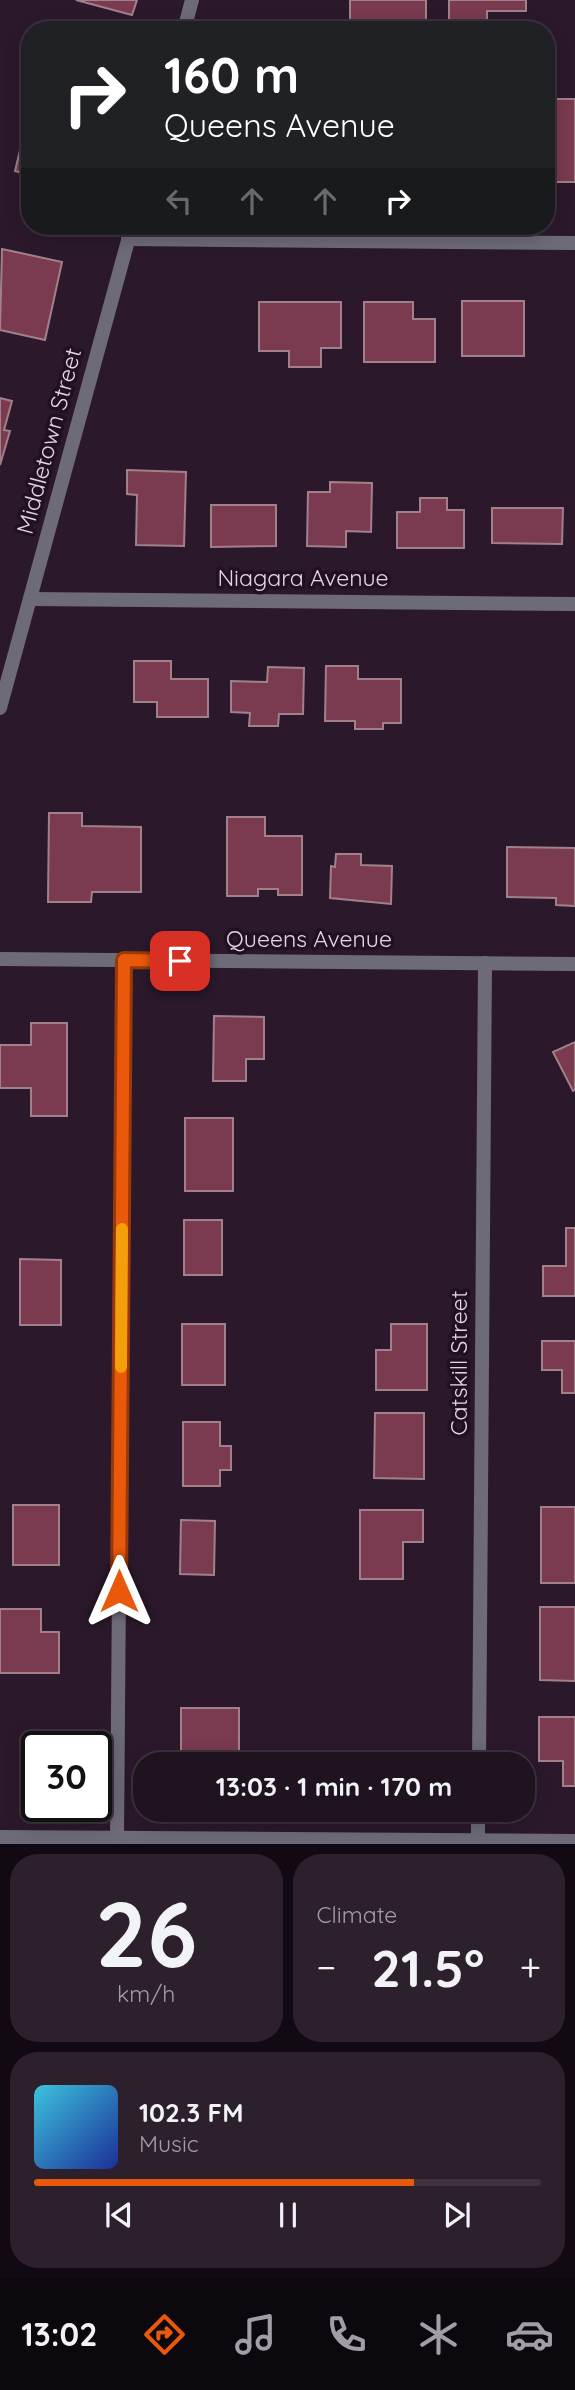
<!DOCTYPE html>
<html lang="en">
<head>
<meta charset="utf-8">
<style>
	body { margin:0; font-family:Quicksand,sans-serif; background:#2d202d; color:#f1f3f6; height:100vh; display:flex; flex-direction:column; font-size:26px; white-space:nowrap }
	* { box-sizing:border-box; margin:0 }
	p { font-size:23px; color:#a29ea5 }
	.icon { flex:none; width:38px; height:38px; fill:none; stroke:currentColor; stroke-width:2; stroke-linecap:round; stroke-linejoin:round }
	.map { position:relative; height:1844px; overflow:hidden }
	.details { display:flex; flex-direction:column; gap:10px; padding:10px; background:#120a12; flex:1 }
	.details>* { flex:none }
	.top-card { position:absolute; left:21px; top:21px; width:534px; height:214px; border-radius:28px; box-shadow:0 4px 18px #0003,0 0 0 2px #3d323e; background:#202124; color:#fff; overflow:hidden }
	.speed { position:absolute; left:21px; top:1731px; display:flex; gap:14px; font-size:35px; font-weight:700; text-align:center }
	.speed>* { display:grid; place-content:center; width:91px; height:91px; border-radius:50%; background:#201320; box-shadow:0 4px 18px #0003,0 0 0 2px #3d323e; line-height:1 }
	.speed .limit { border:4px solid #111; border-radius:10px; background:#fff; color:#111 }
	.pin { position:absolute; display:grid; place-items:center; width:60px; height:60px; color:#fff; margin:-30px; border-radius:14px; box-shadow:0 4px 10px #0006 }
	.me { position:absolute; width:77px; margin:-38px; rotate:0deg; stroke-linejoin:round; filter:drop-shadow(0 0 5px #0008) }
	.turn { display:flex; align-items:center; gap:24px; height:147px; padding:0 28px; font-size:32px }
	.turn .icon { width:91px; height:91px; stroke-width:2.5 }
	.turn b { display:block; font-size:49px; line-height:60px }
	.lanes { display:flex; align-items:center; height:66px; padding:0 28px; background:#0003; justify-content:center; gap:35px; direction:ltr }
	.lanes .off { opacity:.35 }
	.big { font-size:52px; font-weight:700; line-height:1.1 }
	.details .card { flex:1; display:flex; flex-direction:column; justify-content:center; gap:10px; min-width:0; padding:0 24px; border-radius:28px; background:#2d202d }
	.details .dial { align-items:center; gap:0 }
	.dial b { font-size:91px; line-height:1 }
	.song { display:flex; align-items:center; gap:21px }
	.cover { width:84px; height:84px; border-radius:10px; background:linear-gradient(135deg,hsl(190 70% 55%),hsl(230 70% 35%)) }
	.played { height:7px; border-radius:4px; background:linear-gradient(90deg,#ea580c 75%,#3d323e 75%) }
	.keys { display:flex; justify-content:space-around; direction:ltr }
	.heat { display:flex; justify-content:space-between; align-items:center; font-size:38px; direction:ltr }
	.details .tiles { flex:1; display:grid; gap:10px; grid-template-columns:1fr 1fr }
	.card:last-child { grid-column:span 2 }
	.trip { position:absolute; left:133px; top:1752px; width:402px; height:70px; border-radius:28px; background:#201320; box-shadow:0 4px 18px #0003,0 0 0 2px #3d323e; font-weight:700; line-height:70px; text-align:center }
	.tab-bar { display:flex; height:112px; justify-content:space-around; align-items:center; background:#0d080d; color:#a29ea5 }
	.tab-bar .icon { width:49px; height:49px }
	.tab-bar .selected { color:#ea580c }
	.tab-bar b { font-size:32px; color:#f1f3f6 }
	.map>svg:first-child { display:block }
	.building { fill:#7a3a50; stroke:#a18089; stroke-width:2 }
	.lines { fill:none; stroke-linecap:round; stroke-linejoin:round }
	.minor { stroke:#6d6b77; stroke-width:14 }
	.route-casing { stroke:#983908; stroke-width:18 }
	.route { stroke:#ea580c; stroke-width:12 }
	.slow { stroke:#f59e0b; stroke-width:12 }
	.labels { text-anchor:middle; stroke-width:7; stroke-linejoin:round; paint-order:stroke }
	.street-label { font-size:23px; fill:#e2d6e2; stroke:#211021 }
</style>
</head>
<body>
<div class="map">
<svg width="575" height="1844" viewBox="0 0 575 1844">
	<rect width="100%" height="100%" fill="#2b192b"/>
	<g class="building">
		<path d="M 76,0 L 137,0 L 132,15 Z"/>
		<rect x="350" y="0" width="76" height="30"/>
		<path d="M 449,0 L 526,0 L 526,11 L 487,11 L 487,30 L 449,30 Z"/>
		<path d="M 63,21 L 110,30 L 61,30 Z"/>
		<rect x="546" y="99" width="29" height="83"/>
		<path d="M 23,138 L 30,140 L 30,175 L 15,171 Z"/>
		<path d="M 2,249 L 62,262 L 45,340 L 0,330 Z"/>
		<rect x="462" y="301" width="62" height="55"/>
		<path d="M 259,302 L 341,302 L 341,348 L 321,348 L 321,367 L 289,367 L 289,351 L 259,351 Z"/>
		<path d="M 364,302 L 413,302 L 413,319 L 435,319 L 435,362 L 364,362 Z"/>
		<path d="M 0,398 L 12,401 L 4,430 L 10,431 L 0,465 Z"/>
		<path d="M 127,470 L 186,472 L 184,546 L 136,545 L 137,495 L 127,494 Z"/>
		<path d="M 330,482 L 372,483 L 371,532 L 346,531 L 346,547 L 307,546 L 308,492 L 330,492 Z"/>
		<path d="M 420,498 L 447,498 L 447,510 L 464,510 L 464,548 L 397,548 L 397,512 L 420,512 Z"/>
		<path d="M 211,505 L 276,505 L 276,546 L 211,547 Z"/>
		<path d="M 492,508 L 563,508 L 562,544 L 492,543 Z"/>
		<path d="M 134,661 L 171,661 L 171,679 L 208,679 L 208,717 L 157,717 L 157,702 L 134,702 Z"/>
		<path d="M 326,666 L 358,666 L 358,679 L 401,679 L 401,723 L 383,723 L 383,729 L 355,729 L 355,721 L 325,721 Z"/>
		<path d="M 268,667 L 304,668 L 303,714 L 279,714 L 278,726 L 249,726 L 250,713 L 231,712 L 231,681 L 267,682 Z"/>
		<path d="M 49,813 L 82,813 L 82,826 L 141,827 L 141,892 L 92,892 L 91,902 L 48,902 Z"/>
		<path d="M 227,817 L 265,817 L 265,836 L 302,836 L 302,895 L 278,895 L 278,889 L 258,889 L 258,896 L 227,896 Z"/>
		<path d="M 507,847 L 575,848 L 575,906 L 556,905 L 556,898 L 507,897 Z"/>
		<path d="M 336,854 L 361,854 L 361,865 L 392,866 L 391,904 L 330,898 L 331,866 L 335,867 Z"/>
		<path d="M 214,1016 L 264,1017 L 264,1059 L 246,1059 L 246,1081 L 213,1081 Z"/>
		<path d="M 31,1023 L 67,1023 L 67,1116 L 31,1116 L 31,1088 L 0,1088 L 0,1045 L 31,1045 Z"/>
		<path d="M 575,1042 L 575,1090 L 573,1091 L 553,1052 Z"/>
		<rect x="185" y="1118" width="48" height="73"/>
		<rect x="184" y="1220" width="38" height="55"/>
		<path d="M 566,1228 L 575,1228 L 575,1296 L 543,1296 L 543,1266 L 566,1266 Z"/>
		<path d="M 20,1259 L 61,1260 L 61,1325 L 20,1325 Z"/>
		<rect x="182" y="1324" width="43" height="61"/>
		<path d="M 391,1324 L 427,1324 L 427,1390 L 376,1390 L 376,1350 L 391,1350 Z"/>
		<path d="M 542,1341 L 575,1341 L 575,1393 L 562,1393 L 562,1370 L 542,1370 Z"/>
		<path d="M 375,1413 L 424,1413 L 424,1479 L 374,1478 Z"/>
		<path d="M 183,1422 L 220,1422 L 220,1446 L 231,1446 L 231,1470 L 220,1470 L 220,1486 L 183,1486 Z"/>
		<rect x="13" y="1505" width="46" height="60"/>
		<rect x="541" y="1507" width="34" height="76"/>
		<path d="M 360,1510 L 423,1510 L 423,1542 L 403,1542 L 403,1579 L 360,1579 Z"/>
		<path d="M 181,1520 L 215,1521 L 214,1575 L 180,1574 Z"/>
		<path d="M 540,1607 L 575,1607 L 575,1681 L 540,1680 Z"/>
		<path d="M 0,1609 L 41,1609 L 41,1632 L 59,1632 L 59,1673 L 0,1673 Z"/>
		<rect x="181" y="1708" width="58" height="56"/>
		<path d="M 539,1717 L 575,1717 L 575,1786 L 563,1786 L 563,1761 L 539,1761 Z"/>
	</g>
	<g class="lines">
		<g class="minor">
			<path d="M 184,30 L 192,0"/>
			<path d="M 128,239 L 575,243"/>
			<path d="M 30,599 L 575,604"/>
			<path d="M 0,708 L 132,226"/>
			<path d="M 0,959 L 575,964"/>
			<path d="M 479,1764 L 485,963"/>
			<path d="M 0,1837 L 575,1841"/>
			<path d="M 117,1838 L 124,960"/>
			<path d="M 478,1841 L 478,1810"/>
		</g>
	</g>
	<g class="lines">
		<g class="route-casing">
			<path id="route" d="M 119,1591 L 124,960 L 180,961"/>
		</g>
		<use href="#route" class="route"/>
		<path class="slow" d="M 121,1367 L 122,1229"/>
	</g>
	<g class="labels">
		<g class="street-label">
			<text transform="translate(49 441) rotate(-75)" y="8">Middletown Street</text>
			<text x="303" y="586">Niagara Avenue</text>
			<text x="309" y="947">Queens Avenue</text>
			<text transform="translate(459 1363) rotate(-90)" y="8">Catskill Street</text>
		</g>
	</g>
</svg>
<div class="speed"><div class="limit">30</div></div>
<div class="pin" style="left:180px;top:961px;background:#d93025"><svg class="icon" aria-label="arrive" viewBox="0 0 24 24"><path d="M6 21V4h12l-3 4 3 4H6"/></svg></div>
<svg class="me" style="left:119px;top:1591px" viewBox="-20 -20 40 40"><path d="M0-17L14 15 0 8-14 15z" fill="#ea580c" stroke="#fff" stroke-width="4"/></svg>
<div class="trip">13:03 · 1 min · 170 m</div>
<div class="top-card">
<div class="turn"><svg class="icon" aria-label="right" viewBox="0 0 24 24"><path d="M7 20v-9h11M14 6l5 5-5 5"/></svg><div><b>160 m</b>Queens Avenue</div></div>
<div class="lanes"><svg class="icon off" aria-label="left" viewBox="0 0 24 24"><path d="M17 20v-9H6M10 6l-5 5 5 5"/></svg><svg class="icon off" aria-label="ahead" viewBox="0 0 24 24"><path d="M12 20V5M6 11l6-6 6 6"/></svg><svg class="icon off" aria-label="ahead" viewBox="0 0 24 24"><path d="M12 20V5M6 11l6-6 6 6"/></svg><svg class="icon" aria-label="right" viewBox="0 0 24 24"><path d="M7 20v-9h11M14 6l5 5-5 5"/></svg></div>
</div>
</div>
<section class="details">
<div class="tiles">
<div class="card dial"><b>26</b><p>km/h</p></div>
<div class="card"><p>Climate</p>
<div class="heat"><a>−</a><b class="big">21.5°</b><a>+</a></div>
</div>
<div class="card">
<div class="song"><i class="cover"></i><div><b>102.3 FM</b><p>Music</p></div></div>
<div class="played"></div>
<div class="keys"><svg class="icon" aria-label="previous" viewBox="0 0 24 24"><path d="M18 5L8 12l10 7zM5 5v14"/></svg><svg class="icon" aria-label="pause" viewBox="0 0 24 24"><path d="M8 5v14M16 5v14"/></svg><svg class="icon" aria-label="next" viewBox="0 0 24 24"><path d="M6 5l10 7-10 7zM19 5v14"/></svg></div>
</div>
</div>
</section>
<nav class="tab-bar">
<b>13:02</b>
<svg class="icon selected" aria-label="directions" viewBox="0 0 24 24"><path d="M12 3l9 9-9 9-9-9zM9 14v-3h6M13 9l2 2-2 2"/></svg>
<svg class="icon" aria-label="music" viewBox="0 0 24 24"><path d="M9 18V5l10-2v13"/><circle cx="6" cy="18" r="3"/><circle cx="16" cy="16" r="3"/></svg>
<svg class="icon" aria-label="phone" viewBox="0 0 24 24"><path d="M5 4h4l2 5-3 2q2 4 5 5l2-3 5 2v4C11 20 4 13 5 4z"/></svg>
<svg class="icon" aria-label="climate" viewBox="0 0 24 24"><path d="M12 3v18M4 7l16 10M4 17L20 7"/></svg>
<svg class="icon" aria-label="car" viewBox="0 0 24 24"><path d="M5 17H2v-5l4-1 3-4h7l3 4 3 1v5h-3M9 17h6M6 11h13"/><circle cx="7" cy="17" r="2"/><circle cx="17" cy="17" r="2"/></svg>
</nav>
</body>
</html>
